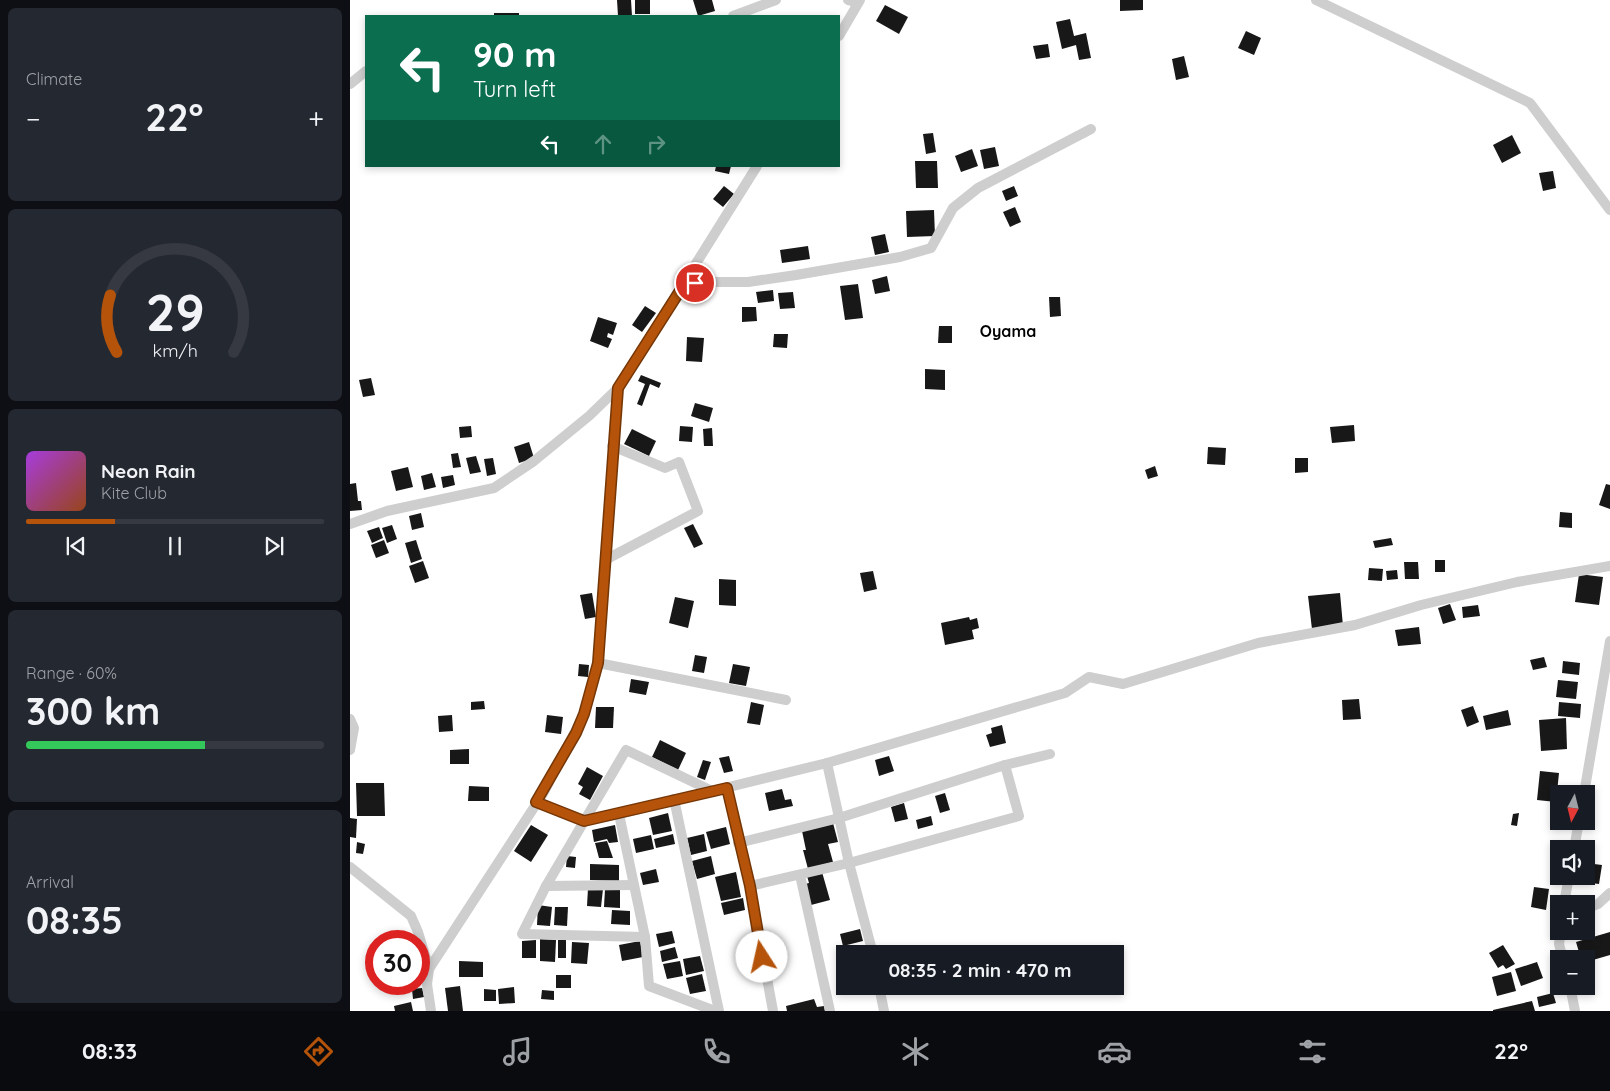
<!DOCTYPE html>
<html lang="en">
<head>
<meta charset="utf-8">
<style>
	body { margin:0; font-family:Quicksand,sans-serif; background:#242831; color:#f1f3f6; height:100vh; display:flex; flex-direction:column; font-size:19px; white-space:nowrap }
	* { box-sizing:border-box; margin:0 }
	p { font-size:16px; color:#9ea1a6 }
	.icon { flex:none; width:28px; height:28px; fill:none; stroke:currentColor; stroke-width:2; stroke-linecap:round; stroke-linejoin:round }
	.map { position:relative; flex:1; overflow:hidden }
	.sheet { display:flex; flex-direction:column; gap:8px; padding:8px; background:#0d0f14; width:350px }
	.sheet>* { flex:none }
	.hud { position:absolute; left:15px; top:15px; width:475px; height:152px; border-radius:0px; box-shadow:0 2px 8px #0003; background:#0b6e4f; color:#fff; overflow:hidden }
	.needle { width:32px; rotate:187deg }
	.controls { position:absolute; left:1200px; top:785px; display:grid; gap:10px }
	.controls a { display:grid; place-items:center; width:45px; height:45px; border-radius:0px; background:#171b24; box-shadow:0 2px 8px #0003; font-size:25px }
	.speed { position:absolute; left:15px; top:930px; display:flex; gap:10px; font-size:25px; font-weight:700; text-align:center }
	.speed>* { display:grid; place-content:center; width:65px; height:65px; border-radius:50%; background:#171b24; box-shadow:0 2px 8px #0003; line-height:1 }
	.speed .limit { border:8px solid #d22; background:#fff; color:#111 }
	.pin { position:absolute; display:grid; place-items:center; width:42px; height:42px; color:#fff; margin:-21px; border:2px solid #fff; border-radius:50%; box-shadow:0 1px 5px #0007 }
	.me { position:absolute; width:55px; margin:-28px; rotate:350deg; stroke-linejoin:round; filter:drop-shadow(0 0 4px #0008) }
	.turn { display:flex; align-items:center; gap:18px; height:105px; padding:0 25px; font-size:22px }
	.turn .icon { width:65px; height:65px; stroke-width:2.5 }
	.turn b { display:block; font-size:35px; line-height:42px }
	.lanes { display:flex; align-items:center; height:48px; padding:0 25px; background:#0003; justify-content:center; gap:25px; direction:ltr }
	.lanes .off { opacity:.35 }
	.big { font-size:38px; font-weight:800; line-height:1.1 }
	.sheet .tile { flex:1; display:flex; flex-direction:column; justify-content:center; gap:8px; min-width:0; padding:0 18px; border-radius:8px; background:#242831 }
	.sheet .dial { align-items:center; gap:0 }
	.dial svg { height:130px; overflow:visible; fill:none; stroke:#363941; stroke-width:7; stroke-linecap:round; text-anchor:middle }
	.dial text { fill:#f1f3f6; stroke:none }
	.song { display:flex; align-items:center; gap:15px }
	.cover { width:60px; height:60px; border-radius:8px; background:linear-gradient(135deg,hsl(280 70% 55%),hsl(20 70% 35%)) }
	.played { height:5px; border-radius:2px; background:linear-gradient(90deg,#b45309 30%,#363941 30%) }
	.keys { display:flex; justify-content:space-around; direction:ltr }
	.heat { display:flex; justify-content:space-between; align-items:center; font-size:28px; direction:ltr }
	.charge { height:8px; border-radius:4px; background:linear-gradient(90deg,#34c759 60%,#363941 0) }
	.trip { position:absolute; left:486px; top:945px; width:288px; height:50px; border-radius:0px; background:#171b24; box-shadow:0 2px 8px #0003; font-weight:800; line-height:50px; text-align:center }
	.tabs { display:flex; height:80px; justify-content:space-around; align-items:center; background:#090b0e; color:#9ea1a6 }
	.tabs .icon { width:35px; height:35px }
	.tabs .active { color:#b45309 }
	.tabs b { font-size:22px; color:#f1f3f6 }
	main { display:flex; flex:1; min-height:0 }
	.map>svg:first-child { display:block }
	.building { fill:#181818 }
	.lines { fill:none; stroke-linecap:round; stroke-linejoin:round }
	.street { stroke:#cecece; stroke-width:10 }
	.route-casing { stroke:#753606; stroke-width:12 }
	.route { stroke:#b45309; stroke-width:9 }
	.labels { text-anchor:middle; stroke-width:5; stroke-linejoin:round; paint-order:stroke }
	.quarter-label { font-size:16px; font-weight:bold; fill:#000; stroke:#fff }
</style>
</head>
<body>
<main>
<section class="sheet">
<div class="tile"><p>Climate</p>
<div class="heat"><a>−</a><b class="big">22°</b><a>+</a></div>
</div>
<div class="tile dial"><svg viewBox="0 0 100 80">
<path d="M14 69A42 42 0 1 1 86 69"/>
<path d="M14 69A42 42 0 0 1 10 34" stroke="#b45309"/>
<text x="50" y="56" font-size="32" font-weight="700">29</text>
<text x="50" y="72" font-size="11">km/h</text>
</svg></div>
<div class="tile">
<div class="song"><i class="cover"></i><div><b>Neon Rain</b><p>Kite Club</p></div></div>
<div class="played"></div>
<div class="keys"><svg class="icon" aria-label="previous" viewBox="0 0 24 24"><path d="M18 5L8 12l10 7zM5 5v14"/></svg><svg class="icon" aria-label="pause" viewBox="0 0 24 24"><path d="M8 5v14M16 5v14"/></svg><svg class="icon" aria-label="next" viewBox="0 0 24 24"><path d="M6 5l10 7-10 7zM19 5v14"/></svg></div>
</div>
<div class="tile"><p>Range · 60%</p><b class="big">300 km</b><div class="charge"></div></div>
<div class="tile"><p>Arrival</p><b class="big">08:35</b></div>
</section>
<div class="map">
<svg width="1260" height="1011" viewBox="0 0 1260 1011">
	<rect width="100%" height="100%" fill="#fff"/>
	<g class="building">
		<path d="M 267,0 L 281,0 L 282,16 L 268,16 Z"/>
		<rect x="285" y="0" width="15" height="14"/>
		<path d="M 343,0 L 362,0 L 365,11 L 348,16 Z"/>
		<path d="M 770,0 L 793,0 L 793,10 L 770,11 Z"/>
		<path d="M 535,5 L 558,17 L 549,34 L 526,21 Z"/>
		<rect x="144" y="13" width="25" height="3"/>
		<path d="M 720,19 L 724,36 L 736,33 L 741,58 L 729,60 L 726,45 L 712,49 L 706,22 Z"/>
		<path d="M 896,31 L 911,38 L 904,55 L 888,48 Z"/>
		<path d="M 698,44 L 700,57 L 686,59 L 683,46 Z"/>
		<path d="M 834,56 L 839,77 L 826,80 L 822,59 Z"/>
		<path d="M 583,133 L 586,152 L 576,154 L 573,134 Z"/>
		<path d="M 1162,135 L 1171,153 L 1152,163 L 1143,145 Z"/>
		<path d="M 645,147 L 649,166 L 634,169 L 630,150 Z"/>
		<path d="M 622,149 L 628,166 L 611,172 L 605,156 Z"/>
		<path d="M 565,161 L 587,161 L 588,188 L 566,188 Z"/>
		<path d="M 366,166 L 381,166 L 379,174 L 365,171 Z"/>
		<path d="M 1203,171 L 1206,188 L 1193,191 L 1189,173 Z"/>
		<path d="M 374,186 L 384,194 L 373,207 L 363,199 Z"/>
		<path d="M 664,186 L 668,196 L 656,201 L 652,191 Z"/>
		<path d="M 665,207 L 671,222 L 660,227 L 653,212 Z"/>
		<path d="M 584,210 L 585,236 L 557,237 L 556,211 Z"/>
		<path d="M 535,234 L 539,252 L 525,255 L 521,237 Z"/>
		<path d="M 458,246 L 460,259 L 432,263 L 430,250 Z"/>
		<path d="M 537,276 L 540,291 L 525,294 L 522,280 Z"/>
		<path d="M 508,284 L 513,318 L 495,320 L 490,286 Z"/>
		<path d="M 423,290 L 424,301 L 408,303 L 406,292 Z"/>
		<path d="M 443,292 L 445,308 L 430,309 L 428,293 Z"/>
		<path d="M 699,297 L 710,297 L 711,316 L 700,317 Z"/>
		<path d="M 295,306 L 306,313 L 292,332 L 282,325 Z"/>
		<path d="M 392,307 L 406,307 L 407,321 L 392,322 Z"/>
		<path d="M 248,317 L 267,323 L 263,335 L 258,333 L 257,337 L 262,339 L 258,348 L 240,341 Z"/>
		<path d="M 589,326 L 602,326 L 602,343 L 588,343 Z"/>
		<path d="M 424,334 L 438,334 L 437,348 L 423,347 Z"/>
		<path d="M 337,337 L 354,338 L 352,362 L 336,361 Z"/>
		<path d="M 575,369 L 595,370 L 595,390 L 575,389 Z"/>
		<path d="M 291,375 L 311,383 L 309,388 L 300,384 L 292,406 L 287,404 L 295,384 L 288,381 Z"/>
		<path d="M 21,378 L 25,395 L 13,397 L 9,380 Z"/>
		<path d="M 345,403 L 363,408 L 359,422 L 341,416 Z"/>
		<path d="M 1004,425 L 1005,441 L 982,443 L 980,427 Z"/>
		<path d="M 121,426 L 122,437 L 110,438 L 109,427 Z"/>
		<path d="M 330,426 L 343,427 L 342,442 L 329,441 Z"/>
		<path d="M 362,428 L 363,446 L 354,446 L 353,429 Z"/>
		<path d="M 282,429 L 306,441 L 299,456 L 274,444 Z"/>
		<path d="M 179,442 L 184,458 L 169,463 L 164,447 Z"/>
		<path d="M 858,447 L 876,448 L 875,465 L 857,464 Z"/>
		<path d="M 108,453 L 111,467 L 103,468 L 101,454 Z"/>
		<path d="M 126,456 L 131,472 L 120,474 L 116,458 Z"/>
		<path d="M 143,458 L 146,474 L 137,476 L 134,459 Z"/>
		<path d="M 945,458 L 958,458 L 958,472 L 945,473 Z"/>
		<path d="M 805,466 L 808,476 L 798,479 L 795,470 Z"/>
		<path d="M 58,467 L 63,487 L 46,491 L 41,471 Z"/>
		<path d="M 82,473 L 86,487 L 74,490 L 71,476 Z"/>
		<path d="M 103,475 L 105,485 L 93,488 L 91,477 Z"/>
		<path d="M 6,483 L 8,501 L 11,501 L 12,510 L 0,511 L 0,484 Z"/>
		<path d="M 1256,484 L 1260,485 L 1260,509 L 1249,505 Z"/>
		<path d="M 1210,512 L 1222,513 L 1222,528 L 1209,527 Z"/>
		<path d="M 71,513 L 74,527 L 62,530 L 59,516 Z"/>
		<path d="M 343,524 L 353,544 L 344,548 L 334,528 Z"/>
		<path d="M 42,525 L 47,539 L 37,543 L 32,528 Z"/>
		<path d="M 29,527 L 33,538 L 22,543 L 17,531 Z"/>
		<path d="M 1041,538 L 1043,545 L 1025,548 L 1023,541 Z"/>
		<path d="M 34,540 L 39,553 L 26,558 L 21,545 Z"/>
		<path d="M 66,540 L 72,559 L 61,563 L 55,543 Z"/>
		<rect x="1085" y="560" width="10" height="12"/>
		<path d="M 73,561 L 79,578 L 65,583 L 59,566 Z"/>
		<path d="M 1054,562 L 1068,562 L 1069,579 L 1055,579 Z"/>
		<path d="M 1019,568 L 1033,569 L 1032,581 L 1018,580 Z"/>
		<path d="M 1047,570 L 1048,579 L 1037,580 L 1036,571 Z"/>
		<path d="M 523,571 L 527,589 L 514,592 L 510,573 Z"/>
		<path d="M 1229,574 L 1253,577 L 1249,605 L 1225,602 Z"/>
		<path d="M 369,579 L 386,580 L 386,606 L 369,605 Z"/>
		<path d="M 242,593 L 246,617 L 235,619 L 230,595 Z"/>
		<path d="M 990,593 L 993,626 L 962,629 L 958,596 Z"/>
		<path d="M 325,597 L 344,601 L 338,628 L 319,623 Z"/>
		<path d="M 1100,604 L 1106,620 L 1093,624 L 1088,608 Z"/>
		<path d="M 1128,605 L 1130,616 L 1113,618 L 1112,607 Z"/>
		<path d="M 619,617 L 620,620 L 627,618 L 629,628 L 622,630 L 624,639 L 595,645 L 591,623 Z"/>
		<path d="M 1069,627 L 1071,644 L 1048,646 L 1045,630 Z"/>
		<path d="M 345,655 L 357,657 L 354,673 L 342,671 Z"/>
		<path d="M 1194,657 L 1197,667 L 1183,670 L 1180,660 Z"/>
		<path d="M 1213,661 L 1230,663 L 1229,675 L 1212,673 Z"/>
		<path d="M 229,664 L 239,665 L 238,677 L 228,676 Z"/>
		<path d="M 383,664 L 400,667 L 396,686 L 379,683 Z"/>
		<path d="M 281,679 L 299,682 L 296,695 L 279,692 Z"/>
		<path d="M 1208,680 L 1228,682 L 1226,699 L 1206,697 Z"/>
		<path d="M 1009,699 L 1011,719 L 993,720 L 992,700 Z"/>
		<path d="M 134,701 L 135,709 L 121,710 L 121,702 Z"/>
		<path d="M 401,702 L 414,705 L 410,725 L 397,723 Z"/>
		<path d="M 1209,702 L 1231,704 L 1230,718 L 1208,716 Z"/>
		<path d="M 1123,706 L 1129,722 L 1117,727 L 1111,710 Z"/>
		<path d="M 246,707 L 264,707 L 263,728 L 245,728 Z"/>
		<path d="M 1158,710 L 1161,725 L 1136,730 L 1133,716 Z"/>
		<path d="M 102,715 L 103,731 L 89,732 L 88,716 Z"/>
		<path d="M 197,715 L 213,717 L 211,734 L 195,732 Z"/>
		<path d="M 1216,718 L 1217,749 L 1191,751 L 1189,720 Z"/>
		<path d="M 652,725 L 656,743 L 640,747 L 636,735 L 642,733 L 641,728 Z"/>
		<path d="M 310,740 L 336,753 L 328,770 L 302,757 Z"/>
		<path d="M 119,749 L 119,764 L 100,764 L 100,750 Z"/>
		<path d="M 379,756 L 383,771 L 374,773 L 369,758 Z"/>
		<path d="M 539,756 L 544,771 L 529,776 L 525,760 Z"/>
		<path d="M 353,760 L 361,762 L 355,780 L 347,777 Z"/>
		<path d="M 237,767 L 253,776 L 240,800 L 229,794 L 233,787 L 228,784 Z"/>
		<path d="M 1190,771 L 1209,773 L 1206,802 L 1187,800 Z"/>
		<path d="M 6,783 L 34,783 L 35,816 L 7,816 Z"/>
		<path d="M 119,786 L 139,787 L 139,801 L 118,801 Z"/>
		<path d="M 432,789 L 435,800 L 441,799 L 443,806 L 419,811 L 415,793 Z"/>
		<path d="M 595,793 L 600,810 L 590,813 L 585,796 Z"/>
		<path d="M 554,803 L 558,819 L 545,822 L 541,807 Z"/>
		<path d="M 318,813 L 322,831 L 303,835 L 299,818 Z"/>
		<path d="M 1169,813 L 1167,826 L 1161,825 L 1163,814 Z"/>
		<path d="M 581,816 L 583,825 L 568,829 L 566,820 Z"/>
		<path d="M 0,818 L 7,819 L 6,838 L 0,837 Z"/>
		<path d="M 483,823 L 488,842 L 478,844 L 483,862 L 458,869 L 453,850 L 456,850 L 452,831 Z"/>
		<path d="M 181,825 L 198,835 L 181,862 L 164,851 Z"/>
		<path d="M 265,825 L 268,842 L 259,843 L 257,839 L 244,842 L 242,830 Z"/>
		<path d="M 376,827 L 380,844 L 361,849 L 356,832 Z"/>
		<path d="M 323,834 L 325,844 L 306,848 L 304,839 Z"/>
		<path d="M 354,834 L 357,851 L 341,855 L 337,838 Z"/>
		<path d="M 301,835 L 304,849 L 286,853 L 283,839 Z"/>
		<path d="M 257,841 L 263,858 L 249,858 L 245,843 Z"/>
		<path d="M 7,842 L 15,844 L 13,854 L 6,853 Z"/>
		<path d="M 217,856 L 226,857 L 225,868 L 216,867 Z"/>
		<path d="M 361,856 L 365,874 L 347,879 L 342,861 Z"/>
		<path d="M 1236,863 L 1252,865 L 1249,884 L 1233,882 L 1234,876 L 1236,876 Z"/>
		<path d="M 240,864 L 269,865 L 269,881 L 240,880 Z"/>
		<path d="M 306,869 L 309,882 L 293,885 L 290,873 Z"/>
		<path d="M 386,872 L 391,897 L 371,901 L 365,877 Z"/>
		<path d="M 472,872 L 480,900 L 461,905 L 455,884 L 459,883 L 457,876 Z"/>
		<path d="M 1184,887 L 1199,889 L 1196,910 L 1181,907 Z"/>
		<path d="M 238,888 L 253,889 L 251,907 L 237,906 Z"/>
		<path d="M 255,889 L 270,889 L 270,908 L 254,907 Z"/>
		<path d="M 393,898 L 395,910 L 374,915 L 371,903 Z"/>
		<path d="M 188,905 L 202,907 L 200,926 L 187,925 Z"/>
		<path d="M 205,907 L 218,907 L 217,926 L 204,925 Z"/>
		<path d="M 262,910 L 280,911 L 280,925 L 261,924 Z"/>
		<path d="M 510,929 L 513,941 L 493,946 L 490,934 Z"/>
		<path d="M 322,931 L 325,943 L 309,947 L 306,934 Z"/>
		<path d="M 1260,932 L 1260,955 L 1236,962 L 1236,959 L 1231,959 L 1226,942 Z"/>
		<path d="M 190,939 L 206,940 L 205,962 L 190,961 Z"/>
		<path d="M 186,940 L 186,958 L 172,958 L 172,941 Z"/>
		<rect x="208" y="940" width="8" height="18"/>
		<path d="M 290,941 L 293,957 L 272,961 L 269,945 Z"/>
		<path d="M 222,942 L 239,943 L 237,964 L 221,963 Z"/>
		<path d="M 1153,945 L 1165,964 L 1156,969 L 1153,965 L 1148,968 L 1139,953 Z"/>
		<path d="M 325,947 L 328,958 L 312,962 L 310,951 Z"/>
		<path d="M 350,956 L 354,971 L 336,975 L 333,959 Z"/>
		<path d="M 109,961 L 133,962 L 133,977 L 109,977 Z"/>
		<path d="M 330,961 L 333,976 L 317,979 L 313,964 Z"/>
		<path d="M 1187,962 L 1193,978 L 1171,986 L 1165,969 Z"/>
		<path d="M 1161,972 L 1166,991 L 1147,996 L 1142,977 Z"/>
		<path d="M 352,974 L 356,991 L 340,994 L 336,978 Z"/>
		<rect x="206" y="975" width="15" height="13"/>
		<path d="M 110,986 L 113,1011 L 98,1011 L 95,988 Z"/>
		<path d="M 164,987 L 165,1003 L 149,1004 L 148,989 Z"/>
		<path d="M 72,988 L 74,997 L 63,999 L 62,989 Z"/>
		<path d="M 134,989 L 146,990 L 146,1001 L 134,1001 Z"/>
		<path d="M 192,990 L 204,991 L 204,1000 L 191,999 Z"/>
		<path d="M 1203,993 L 1206,1003 L 1189,1007 L 1187,997 Z"/>
		<path d="M 464,999 L 467,1007 L 474,1006 L 475,1011 L 437,1011 L 436,1006 Z"/>
		<path d="M 1182,1001 L 1185,1011 L 1143,1011 L 1143,1010 Z"/>
		<path d="M 61,1002 L 63,1011 L 45,1011 L 44,1006 Z"/>
	</g>
	<g class="lines">
		<g class="street">
			<path d="M 498,0 L 508,3"/>
			<path d="M 966,0 L 1180,103 L 1260,210"/>
			<path d="M 383,16 L 426,0"/>
			<path d="M 489,36 L 510,0"/>
			<path d="M 0,84 L 16,71"/>
			<path d="M 333,286 L 351,282 L 398,282 L 446,275 L 550,257 L 581,248 L 603,208 L 628,188 L 741,129"/>
			<path d="M 0,524 L 37,511 L 144,488 L 184,461 L 239,416 L 268,388 L 407,166"/>
			<path d="M 255,560 L 348,511 L 329,462 L 315,468 L 262,446"/>
			<path d="M 248,663 L 436,700"/>
			<path d="M 0,719 L 4,728 L 0,750"/>
			<path d="M 477,763 L 499,863 L 523,954"/>
			<path d="M 377,788 L 400,886 L 423,1011"/>
			<path d="M 1234,794 L 1260,641"/>
			<path d="M 324,799 L 369,1011"/>
			<path d="M 187,802 L 234,821 L 269,814 L 477,763 L 715,693 L 739,677 L 773,684 L 908,643 L 1005,625 L 1071,605 L 1167,582 L 1260,566"/>
			<path d="M 269,814 L 295,937 L 299,986 L 365,1011"/>
			<path d="M 388,843 L 489,818 L 655,765 L 700,754"/>
			<path d="M 1224,849 L 1229,821"/>
			<path d="M 0,867 L 61,916 L 68,932 L 79,969 L 77,984 L 81,1011"/>
			<path d="M 450,875 L 480,1011"/>
			<path d="M 196,886 L 284,885"/>
			<path d="M 400,886 L 499,863 L 669,816 L 655,765"/>
			<path d="M 1214,904 L 1219,876"/>
			<path d="M 1236,909 L 1248,904 L 1260,893"/>
			<path d="M 1211,931 L 1209,944 L 1213,959"/>
			<path d="M 295,937 L 172,934 L 196,886 L 276,750 L 362,791"/>
			<path d="M 79,969 L 194,792 L 234,714 L 248,663 L 268,388"/>
			<path d="M 529,986 L 534,1011"/>
			<path d="M 1220,986 L 1225,1011"/>
		</g>
	</g>
	<g class="lines">
		<g class="route-casing">
			<path id="route" d="M 345,283 L 333,286 L 268,388 L 248,663 L 234,714 L 226,733 L 186,802 L 234,821 L 377,788 L 400,886 L 412,957"/>
		</g>
		<use href="#route" class="route"/>
	</g>
	<g class="labels">
		<g class="quarter-label">
			<text x="658" y="337">Oyama</text>
		</g>
	</g>
</svg>
<div class="controls">
<a><svg class="needle" viewBox="-14 -14 28 28"><path d="M0-13l5 13h-10z" fill="#e53935"/><path d="M0 13l5-13h-10z" fill="#9ea1a6"/></svg></a>
<a><svg class="icon" aria-label="sound" viewBox="0 0 24 24"><path d="M4 9h4l5-4v14l-5-4H4zM17 9q2 3 0 6"/></svg></a>
<a>+</a>
<a>−</a>
</div>
<div class="speed"><div class="limit">30</div></div>
<div class="pin" style="left:345px;top:283px;background:#d93025"><svg class="icon" aria-label="arrive" viewBox="0 0 24 24"><path d="M6 21V4h12l-3 4 3 4H6"/></svg></div>
<svg class="me" style="left:412px;top:957px" viewBox="-20 -20 40 40"><circle r="19" fill="#fff"/><path d="M0-13L10 11 0 6-10 11z" fill="#b45309"/></svg>
<div class="trip">08:35 · 2 min · 470 m</div>
<div class="hud">
<div class="turn"><svg class="icon" aria-label="left" viewBox="0 0 24 24"><path d="M17 20v-9H6M10 6l-5 5 5 5"/></svg><div><b>90 m</b>Turn left</div></div>
<div class="lanes"><svg class="icon" aria-label="left" viewBox="0 0 24 24"><path d="M17 20v-9H6M10 6l-5 5 5 5"/></svg><svg class="icon off" aria-label="ahead" viewBox="0 0 24 24"><path d="M12 20V5M6 11l6-6 6 6"/></svg><svg class="icon off" aria-label="right" viewBox="0 0 24 24"><path d="M7 20v-9h11M14 6l5 5-5 5"/></svg></div>
</div>
</div>
</main>
<nav class="tabs">
<b>08:33</b>
<svg class="icon active" aria-label="directions" viewBox="0 0 24 24"><path d="M12 3l9 9-9 9-9-9zM9 14v-3h6M13 9l2 2-2 2"/></svg>
<svg class="icon" aria-label="music" viewBox="0 0 24 24"><path d="M9 18V5l10-2v13"/><circle cx="6" cy="18" r="3"/><circle cx="16" cy="16" r="3"/></svg>
<svg class="icon" aria-label="phone" viewBox="0 0 24 24"><path d="M5 4h4l2 5-3 2q2 4 5 5l2-3 5 2v4C11 20 4 13 5 4z"/></svg>
<svg class="icon" aria-label="climate" viewBox="0 0 24 24"><path d="M12 3v18M4 7l16 10M4 17L20 7"/></svg>
<svg class="icon" aria-label="car" viewBox="0 0 24 24"><path d="M5 17H2v-5l4-1 3-4h7l3 4 3 1v5h-3M9 17h6M6 11h13"/><circle cx="7" cy="17" r="2"/><circle cx="17" cy="17" r="2"/></svg>
<svg class="icon" aria-label="filters" viewBox="0 0 24 24"><path d="M4 7h16M4 17h16"/><circle cx="9" cy="7" r="2"/><circle cx="15" cy="17" r="2"/></svg>
<b>22°</b>
</nav>
</body>
</html>
